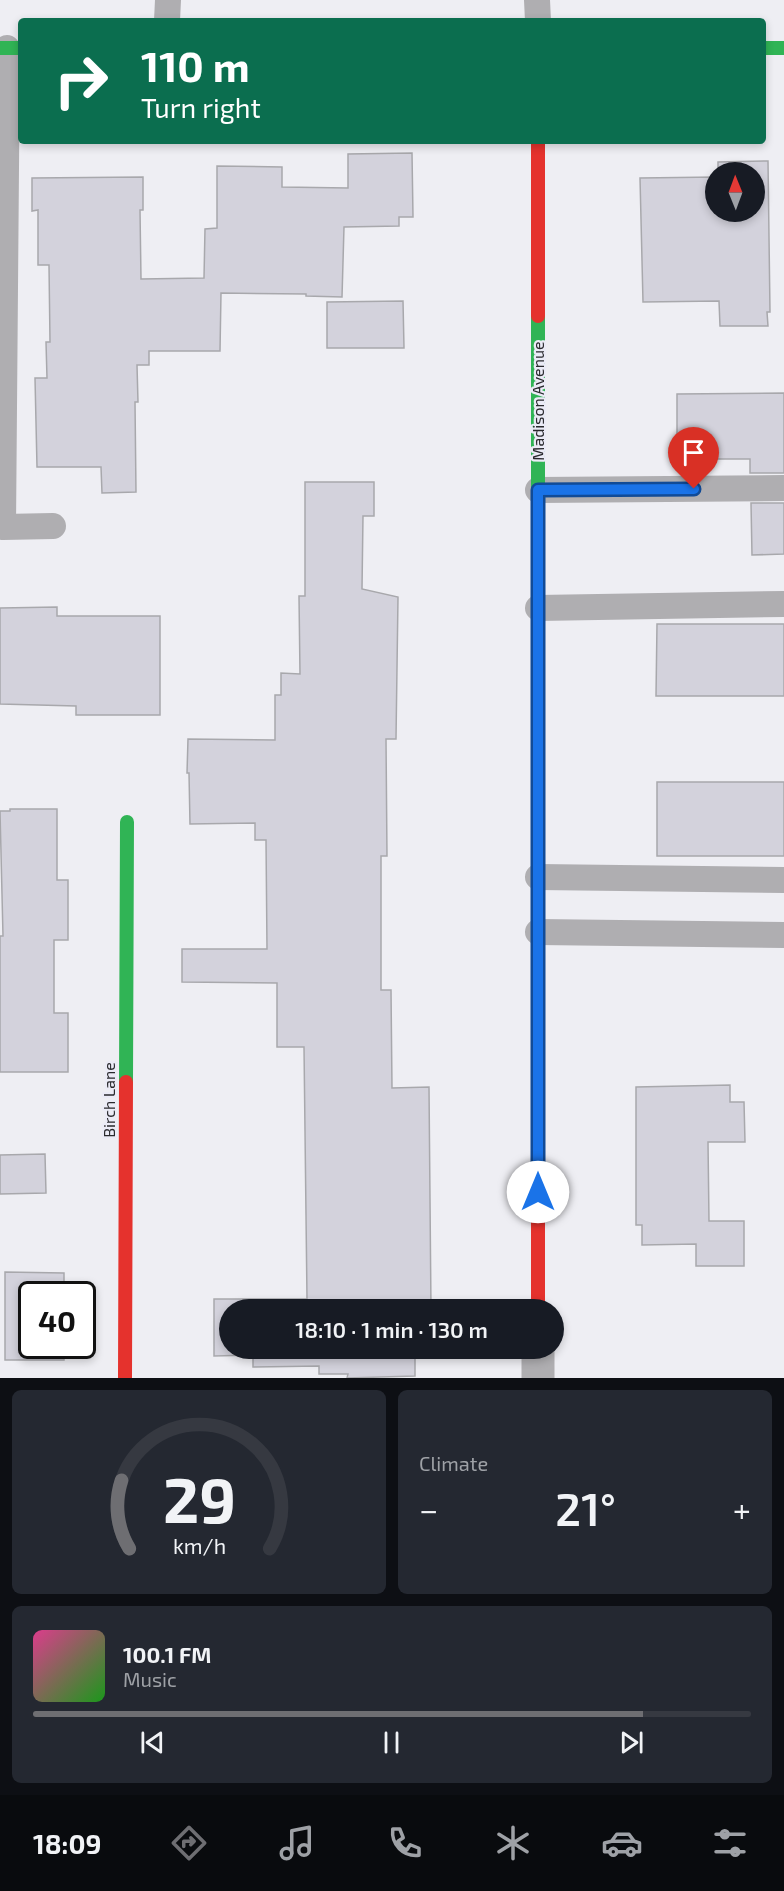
<!DOCTYPE html>
<html lang="en">
<head>
<meta charset="utf-8">
<style>
	body { margin:0; font-family:"Exo 2",sans-serif; background:#242831; color:#f1f3f6; height:100vh; display:flex; flex-direction:column; font-size:22px; white-space:nowrap }
	* { box-sizing:border-box; margin:0 }
	p { font-size:20px; color:#9ea1a6 }
	.icon { flex:none; width:33px; height:33px; fill:none; stroke:currentColor; stroke-width:2; stroke-linecap:round; stroke-linejoin:round }
	.map { position:relative; height:1378px; overflow:hidden }
	.drawer { display:flex; flex-direction:column; gap:12px; padding:12px; background:#0d0f14; flex:1 }
	.drawer>* { flex:none }
	.top-card { position:absolute; left:18px; top:18px; width:748px; height:126px; border-radius:6px; box-shadow:0 3px 9px #0003; background:#0b6e4f; color:#fff; overflow:hidden }
	.needle { width:39px; rotate:359deg }
	.fabs { position:absolute; left:705px; top:162px; display:grid; gap:12px }
	.fabs a { display:grid; place-items:center; width:60px; height:60px; border-radius:50%; background:#171b24; box-shadow:0 3px 9px #0003; font-size:30px }
	.speed { position:absolute; left:18px; top:1281px; display:flex; gap:12px; font-size:30px; font-weight:700; text-align:center }
	.speed>* { display:grid; place-content:center; width:78px; height:78px; border-radius:50%; background:#171b24; box-shadow:0 3px 9px #0003; line-height:1 }
	.speed .limit { border:3px solid #111; border-radius:9px; background:#fff; color:#111 }
	.pin { position:absolute; display:grid; place-items:center; width:51px; height:51px; color:#fff; margin:-62px -26px; border-radius:50% 50% 50% 0; rotate:-45deg; box-shadow:0 0 6px #0007 }
	.pin .icon { rotate:45deg }
	.me { position:absolute; width:66px; margin:-33px; rotate:0deg; stroke-linejoin:round; filter:drop-shadow(0 0 4px #0008) }
	.turn { display:flex; align-items:center; gap:21px; height:126px; padding:0 24px; font-size:27px }
	.turn .icon { width:78px; height:78px; stroke-width:2.5 }
	.turn b { display:block; font-size:42px; line-height:51px }
	.big { font-size:45px; font-weight:600; line-height:1.1 }
	.drawer .tile { flex:1; display:flex; flex-direction:column; justify-content:center; gap:9px; min-width:0; padding:0 21px; border-radius:9px; background:#242831 }
	.drawer .dial { align-items:center; gap:0 }
	.dial svg { height:156px; overflow:visible; fill:none; stroke:#363941; stroke-width:7; stroke-linecap:round; text-anchor:middle }
	.dial text { fill:#f1f3f6; stroke:none }
	.song { display:flex; align-items:center; gap:18px }
	.cover { width:72px; height:72px; border-radius:9px; background:linear-gradient(135deg,hsl(330 70% 55%),hsl(120 70% 35%)) }
	.played { height:6px; border-radius:3px; background:linear-gradient(90deg,#6e6e72 85%,#363941 85%) }
	.keys { display:flex; justify-content:space-around; direction:ltr }
	.heat { display:flex; justify-content:space-between; align-items:center; font-size:33px; direction:ltr }
	.drawer .tiles { flex:1; display:grid; gap:12px; grid-template-columns:1fr 1fr }
	.tile:last-child { grid-column:span 2 }
	.trip { position:absolute; left:219px; top:1299px; width:345px; height:60px; border-radius:30px; background:#171b24; box-shadow:0 3px 9px #0003; font-weight:600; line-height:60px; text-align:center }
	.menu { display:flex; height:96px; justify-content:space-around; align-items:center; background:#090b0e; color:#9ea1a6 }
	.menu .icon { width:42px; height:42px }
	.menu .current { color:#6e6e72 }
	.menu b { font-size:27px; color:#f1f3f6 }
	.map>svg:first-child { display:block }
	.building { fill:#d3d2dc; stroke:#a8a8ac; stroke-width:1.5 }
	.lines { fill:none; stroke-linecap:round; stroke-linejoin:round }
	.lane { stroke:#afaeb1; stroke-width:26 }
	.street { stroke:#afaeb1; stroke-width:33 }
	.fast { stroke:#30b455; stroke-width:14 }
	.jam { stroke:#e5322d; stroke-width:14 }
	.route-casing { stroke:#114b97; stroke-width:15 }
	.route { stroke:#1a73e8; stroke-width:10 }
	.labels { text-anchor:middle; stroke-width:4.5; stroke-linejoin:round; paint-order:stroke }
	.street-label { font-size:16px; fill:#29292d; stroke:#ebebf6 }
</style>
</head>
<body>
<div class="map">
<svg width="784" height="1378" viewBox="0 0 784 1378">
	<rect width="100%" height="100%" fill="#eeeef3"/>
	<g class="building">
		<path d="M 412,153 L 413,217 L 399,217 L 399,226 L 344,227 L 342,297 L 306,296 L 306,294 L 221,293 L 220,351 L 149,351 L 149,365 L 137,365 L 138,402 L 135,402 L 136,492 L 102,493 L 101,467 L 37,467 L 35,378 L 47,378 L 46,342 L 50,342 L 49,265 L 38,265 L 38,210 L 32,211 L 32,178 L 143,177 L 143,210 L 140,210 L 141,279 L 204,278 L 205,229 L 217,228 L 217,166 L 282,167 L 282,187 L 348,188 L 348,154 Z"/>
		<path d="M 768,161 L 770,312 L 767,312 L 768,326 L 720,326 L 719,301 L 643,302 L 640,178 L 716,177 L 716,212 L 754,212 L 754,172 L 718,172 L 718,162 Z"/>
		<path d="M 403,301 L 404,348 L 327,348 L 327,302 Z"/>
		<path d="M 784,393 L 784,473 L 750,473 L 750,459 L 677,459 L 677,394 Z"/>
		<path d="M 305,482 L 374,482 L 374,516 L 363,516 L 362,589 L 398,597 L 396,739 L 386,739 L 387,856 L 381,856 L 381,990 L 391,990 L 392,1088 L 429,1087 L 431,1310 L 230,1310 L 230,1348 L 415,1348 L 415,1376 L 347,1378 L 348,1374 L 319,1374 L 319,1366 L 253,1367 L 253,1355 L 214,1356 L 214,1299 L 307,1299 L 304,1047 L 277,1047 L 277,983 L 182,982 L 182,949 L 267,949 L 266,840 L 255,840 L 255,823 L 190,824 L 189,773 L 187,773 L 188,739 L 275,740 L 275,695 L 281,695 L 281,673 L 300,674 L 299,596 L 305,596 Z"/>
		<path d="M 751,503 L 784,503 L 784,554 L 752,555 Z"/>
		<path d="M 57,607 L 57,616 L 160,616 L 160,715 L 76,715 L 76,706 L 0,704 L 0,608 Z"/>
		<path d="M 657,624 L 784,624 L 784,696 L 656,696 Z"/>
		<rect x="657" y="782" width="127" height="74"/>
		<path d="M 10,809 L 57,809 L 57,880 L 68,880 L 68,940 L 54,940 L 54,1013 L 68,1013 L 68,1072 L 0,1072 L 0,936 L 3,936 L 0,811 L 10,811 Z"/>
		<path d="M 730,1085 L 730,1102 L 744,1102 L 745,1142 L 708,1142 L 709,1221 L 744,1221 L 744,1266 L 696,1266 L 696,1244 L 642,1245 L 642,1225 L 636,1225 L 636,1087 Z"/>
		<path d="M 45,1154 L 46,1193 L 0,1194 L 0,1155 Z"/>
		<path d="M 5,1272 L 64,1273 L 64,1294 L 32,1294 L 32,1346 L 64,1346 L 64,1360 L 5,1360 Z"/>
	</g>
	<g class="lines">
		<g class="lane">
			<path d="M 537,0 L 538,21"/>
			<path d="M 167,21 L 168,0"/>
			<path d="M 7,48 L 3,527 L 53,526"/>
			<path d="M 538,490 L 784,488"/>
			<path d="M 538,608 L 784,604"/>
			<path d="M 538,877 L 784,880"/>
			<path d="M 538,932 L 784,935"/>
		</g>
		<path class="street" d="M 538,1348 L 538,1378"/>
		<g class="fast">
			<path d="M 0,48 L 21,48"/>
			<path d="M 764,48 L 784,48"/>
			<path d="M 538,316 L 538,902"/>
			<path d="M 126,1082 L 127,822"/>
		</g>
		<g class="jam">
			<path d="M 538,141 L 538,316"/>
			<path d="M 538,902 L 538,1310"/>
			<path d="M 125,1378 L 126,1082"/>
		</g>
	</g>
	<g class="lines">
		<g class="route-casing">
			<path id="route" d="M 538,1192 L 538,490 L 694,489"/>
		</g>
		<use href="#route" class="route"/>
	</g>
	<g class="labels">
		<g class="street-label">
			<text transform="translate(538 401) rotate(-90)" y="6">Madison Avenue</text>
			<text transform="translate(109 1100) rotate(-90)" y="6">Birch Lane</text>
		</g>
	</g>
</svg>
<div class="fabs">
<a><svg class="needle" viewBox="-14 -14 28 28"><path d="M0-13l5 13h-10z" fill="#e53935"/><path d="M0 13l5-13h-10z" fill="#9ea1a6"/></svg></a>
</div>
<div class="speed"><div class="limit">40</div></div>
<div class="pin" style="left:694px;top:489px;background:#d93025"><svg class="icon" aria-label="arrive" viewBox="0 0 24 24"><path d="M6 21V4h12l-3 4 3 4H6"/></svg></div>
<svg class="me" style="left:538px;top:1192px" viewBox="-20 -20 40 40"><circle r="19" fill="#fff"/><path d="M0-13L10 11 0 6-10 11z" fill="#1a73e8"/></svg>
<div class="trip">18:10 · 1 min · 130 m</div>
<div class="top-card">
<div class="turn"><svg class="icon" aria-label="right" viewBox="0 0 24 24"><path d="M7 20v-9h11M14 6l5 5-5 5"/></svg><div><b>110 m</b>Turn right</div></div>
</div>
</div>
<section class="drawer">
<div class="tiles">
<div class="tile dial"><svg viewBox="0 0 100 80">
<path d="M14 69A42 42 0 1 1 86 69"/>
<path d="M14 69A42 42 0 0 1 10 34" stroke="#6e6e72"/>
<text x="50" y="56" font-size="32" font-weight="700">29</text>
<text x="50" y="72" font-size="11">km/h</text>
</svg></div>
<div class="tile"><p>Climate</p>
<div class="heat"><a>−</a><b class="big">21°</b><a>+</a></div>
</div>
<div class="tile">
<div class="song"><i class="cover"></i><div><b>100.1 FM</b><p>Music</p></div></div>
<div class="played"></div>
<div class="keys"><svg class="icon" aria-label="previous" viewBox="0 0 24 24"><path d="M18 5L8 12l10 7zM5 5v14"/></svg><svg class="icon" aria-label="pause" viewBox="0 0 24 24"><path d="M8 5v14M16 5v14"/></svg><svg class="icon" aria-label="next" viewBox="0 0 24 24"><path d="M6 5l10 7-10 7zM19 5v14"/></svg></div>
</div>
</div>
</section>
<nav class="menu">
<b>18:09</b>
<svg class="icon current" aria-label="directions" viewBox="0 0 24 24"><path d="M12 3l9 9-9 9-9-9zM9 14v-3h6M13 9l2 2-2 2"/></svg>
<svg class="icon" aria-label="music" viewBox="0 0 24 24"><path d="M9 18V5l10-2v13"/><circle cx="6" cy="18" r="3"/><circle cx="16" cy="16" r="3"/></svg>
<svg class="icon" aria-label="phone" viewBox="0 0 24 24"><path d="M5 4h4l2 5-3 2q2 4 5 5l2-3 5 2v4C11 20 4 13 5 4z"/></svg>
<svg class="icon" aria-label="climate" viewBox="0 0 24 24"><path d="M12 3v18M4 7l16 10M4 17L20 7"/></svg>
<svg class="icon" aria-label="car" viewBox="0 0 24 24"><path d="M5 17H2v-5l4-1 3-4h7l3 4 3 1v5h-3M9 17h6M6 11h13"/><circle cx="7" cy="17" r="2"/><circle cx="17" cy="17" r="2"/></svg>
<svg class="icon" aria-label="filters" viewBox="0 0 24 24"><path d="M4 7h16M4 17h16"/><circle cx="9" cy="7" r="2"/><circle cx="15" cy="17" r="2"/></svg>
</nav>
</body>
</html>
